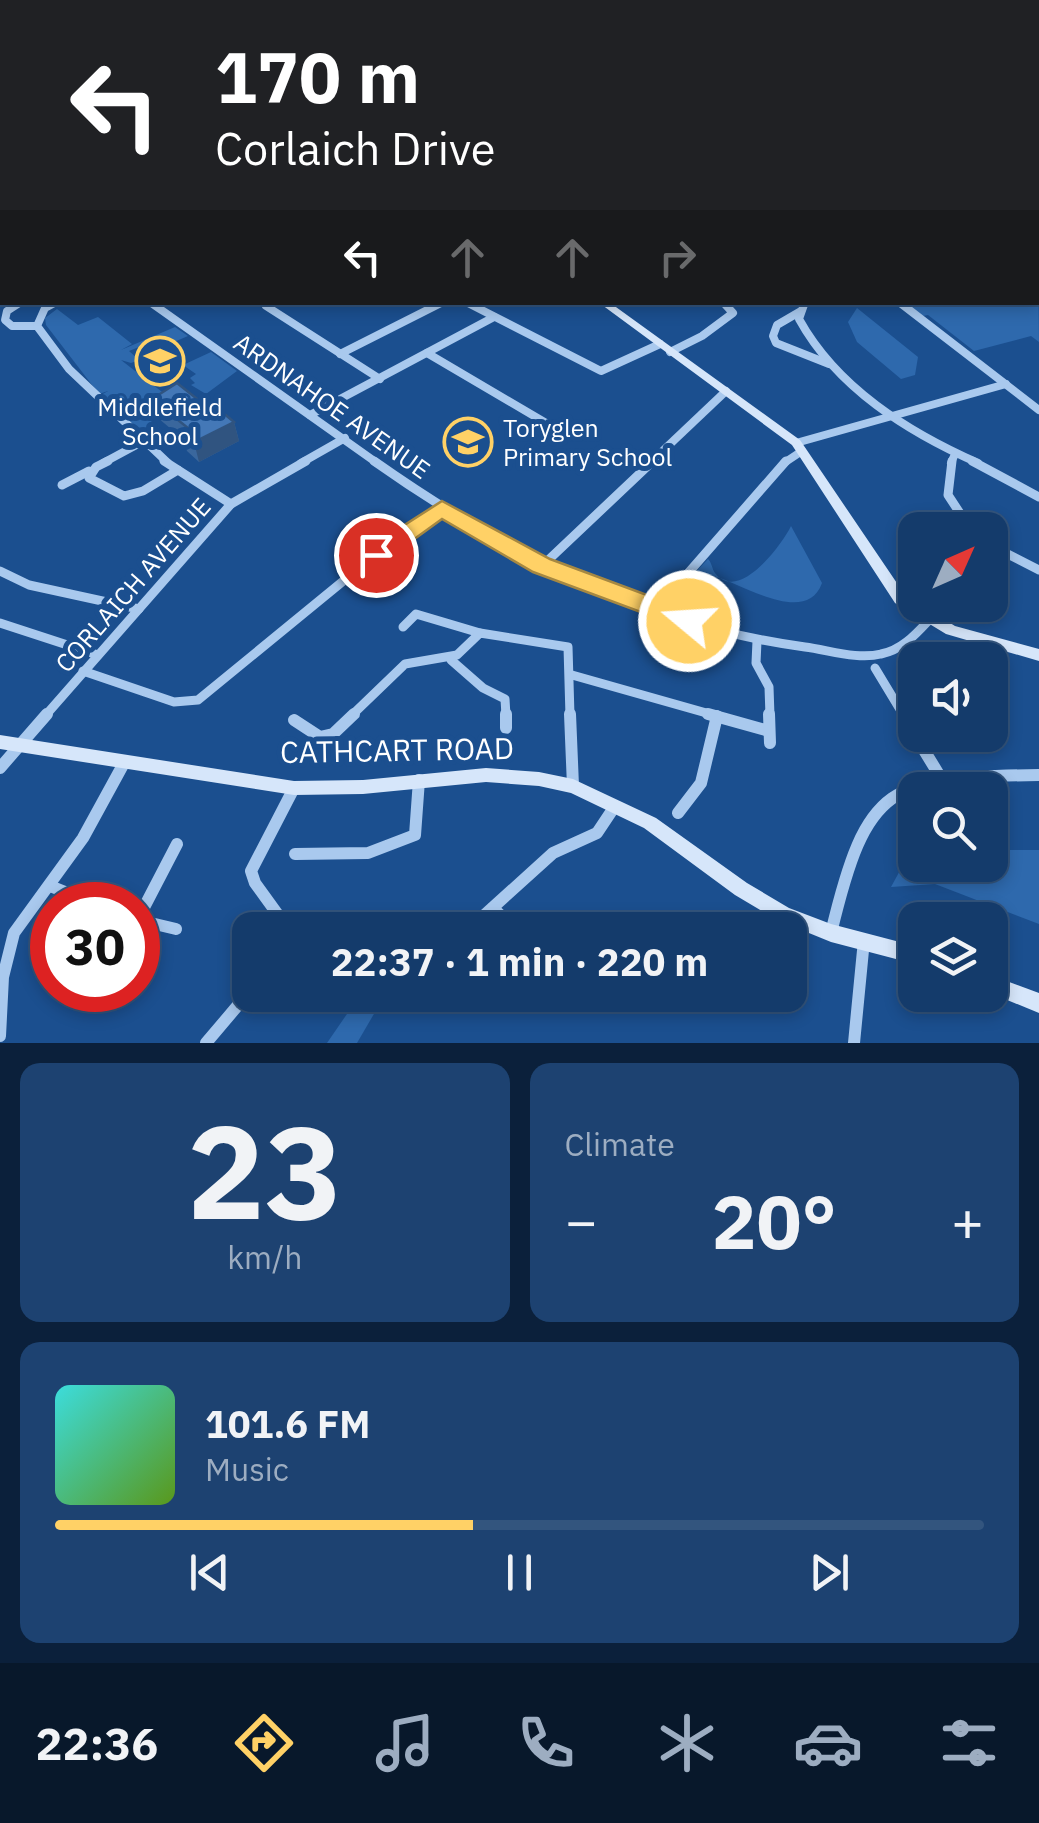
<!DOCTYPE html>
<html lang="en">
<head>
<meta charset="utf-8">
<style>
	body { margin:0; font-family:"IBM Plex Sans",sans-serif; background:#1d4271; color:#f1f3f6; height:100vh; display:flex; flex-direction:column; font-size:38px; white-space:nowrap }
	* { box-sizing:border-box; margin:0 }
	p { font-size:32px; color:#9dadc1 }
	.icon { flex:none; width:55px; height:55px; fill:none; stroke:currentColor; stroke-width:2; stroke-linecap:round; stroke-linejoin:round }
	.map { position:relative; height:1043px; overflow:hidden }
	.side { display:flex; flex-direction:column; gap:20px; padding:20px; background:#0b203b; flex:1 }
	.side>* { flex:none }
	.top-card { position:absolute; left:0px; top:0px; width:1040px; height:305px; box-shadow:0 5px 15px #0003,0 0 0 2px #33557e; background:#202124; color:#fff; overflow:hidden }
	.needle { width:65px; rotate:45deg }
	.controls { position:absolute; left:898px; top:512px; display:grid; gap:20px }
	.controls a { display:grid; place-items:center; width:110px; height:110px; border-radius:20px; background:#143b6b; box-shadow:0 5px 15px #0003,0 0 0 2px #33557e; font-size:50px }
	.speed { position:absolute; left:30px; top:882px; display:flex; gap:20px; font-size:50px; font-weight:700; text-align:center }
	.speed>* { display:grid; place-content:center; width:130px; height:130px; border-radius:50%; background:#143b6b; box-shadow:0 5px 15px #0003,0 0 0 2px #33557e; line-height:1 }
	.speed .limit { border:15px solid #d22; background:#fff; color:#111 }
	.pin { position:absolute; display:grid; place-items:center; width:85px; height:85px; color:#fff; margin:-42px; border:5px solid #fff; border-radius:50%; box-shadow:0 2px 10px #0007 }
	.me { position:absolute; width:110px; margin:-55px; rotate:288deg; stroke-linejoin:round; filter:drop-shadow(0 0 8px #0008) }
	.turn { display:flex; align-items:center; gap:35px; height:210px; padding:0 50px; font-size:45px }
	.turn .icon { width:130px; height:130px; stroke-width:2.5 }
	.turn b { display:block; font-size:70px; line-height:85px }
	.lanes { display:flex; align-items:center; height:95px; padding:0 50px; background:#0003; justify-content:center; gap:50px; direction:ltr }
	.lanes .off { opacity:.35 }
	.big { font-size:75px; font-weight:700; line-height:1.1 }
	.side .tile { flex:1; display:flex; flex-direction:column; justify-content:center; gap:15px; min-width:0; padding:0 35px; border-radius:20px; background:#1d4271 }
	.side .dial { align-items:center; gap:0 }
	.dial b { font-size:130px; line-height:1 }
	.song { display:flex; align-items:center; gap:30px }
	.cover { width:120px; height:120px; border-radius:15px; background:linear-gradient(135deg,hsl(180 70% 55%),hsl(90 70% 35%)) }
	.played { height:10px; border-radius:5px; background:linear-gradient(90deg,#ffd166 45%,#33557e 45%) }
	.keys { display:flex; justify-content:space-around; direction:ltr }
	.heat { display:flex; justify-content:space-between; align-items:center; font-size:55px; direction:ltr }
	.side .tiles { flex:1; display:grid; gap:20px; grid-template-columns:1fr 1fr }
	.tile:last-child { grid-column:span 2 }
	.trip { position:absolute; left:232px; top:912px; width:575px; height:100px; border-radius:20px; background:#143b6b; box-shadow:0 5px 15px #0003,0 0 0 2px #33557e; font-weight:700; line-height:100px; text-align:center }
	.menu { display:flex; height:160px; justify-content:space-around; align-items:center; background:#08182b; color:#9dadc1 }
	.menu .icon { width:70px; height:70px }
	.menu .selected { color:#ffd166 }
	.menu b { font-size:45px; color:#f1f3f6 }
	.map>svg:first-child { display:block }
	.green { fill:#2e69ad }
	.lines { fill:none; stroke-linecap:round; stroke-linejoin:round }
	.street-far3 { stroke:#a9c9ee; stroke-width:4 }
	.street-far2 { stroke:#a9c9ee; stroke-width:8 }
	.street-far1 { stroke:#a9c9ee; stroke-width:9 }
	.street { stroke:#a9c9ee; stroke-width:12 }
	.secondary { fill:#d6e6fa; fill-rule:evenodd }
	.primary { fill:#f0f6ff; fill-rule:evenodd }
	.highway { fill:#fff; fill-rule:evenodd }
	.wall { fill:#3a679d }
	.shaded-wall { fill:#305480 }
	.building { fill:#4478b7; stroke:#305480; stroke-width:2.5 }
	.route { fill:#ffd166; stroke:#a68842; stroke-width:2.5 }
	.labels { text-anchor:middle; stroke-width:10; stroke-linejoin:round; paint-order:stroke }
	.street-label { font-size:25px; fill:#fff; stroke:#1b4f8f }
	.poi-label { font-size:25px; fill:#fff; stroke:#1b4f8f }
	.near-street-label { font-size:30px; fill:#fff; stroke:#1b4f8f }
</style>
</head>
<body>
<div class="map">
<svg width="1039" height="1043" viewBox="0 0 1039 1043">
	<rect width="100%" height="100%" fill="#1b4f8f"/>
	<g class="green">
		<path d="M 1038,244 L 1039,342 L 1031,336 L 974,351 L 928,315 L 923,316 L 904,303 L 1038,302 Z"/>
		<path d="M 857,308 L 918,357 L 915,375 L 901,379 L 857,342 L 848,322 Z"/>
		<path d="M 57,309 L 78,325 L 98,317 L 132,344 L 121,350 L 175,327 L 188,336 L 158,349 L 149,343 L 129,351 L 139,360 L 131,363 L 121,360 L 175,402 C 151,411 133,399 108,403 L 101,395 L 108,391 L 99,394 L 46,325 L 45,318 Z"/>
		<path d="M 211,352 L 237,371 L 206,394 L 191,385 L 195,383 L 190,378 L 196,374 L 183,365 Z"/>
		<path d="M 129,406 L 135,408 L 176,442 L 160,450 L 112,408 Z"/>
		<path d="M 791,526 L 822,583 C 806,628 738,581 713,576 C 707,575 699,579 690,578 L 708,559 C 712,563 712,569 715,573 C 739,604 783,543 791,526 Z"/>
		<path d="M 996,850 L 1039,850 L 1039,924 L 935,884 L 891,887 L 903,865 L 941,882 L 961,865 L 990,865 L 990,852 Z"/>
		<path d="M 360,995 L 385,995 L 357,1043 L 327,1043 Z"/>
	</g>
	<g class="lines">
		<path class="street-far3" d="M 957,0 L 962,2"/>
		<g class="street-far2">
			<path d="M 21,302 L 7,311 L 5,320 L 12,326 L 37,326"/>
			<path d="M 56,302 L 45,308 L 37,326 L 69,369 L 168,463"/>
			<path d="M 150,302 L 377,463"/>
			<path d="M 268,302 L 266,306 L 380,379"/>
			<path d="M 466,302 L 601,371 L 660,344"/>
			<path d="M 805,302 L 799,319 C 837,388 908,432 978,463"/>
			<path d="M 899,302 L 1039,410"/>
			<path d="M 801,311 L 777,325 L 773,336 L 776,343 L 829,364"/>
			<path d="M 670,352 L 702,336 L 733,313 L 723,302"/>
			<path d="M 427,353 L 546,423"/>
			<path d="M 340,354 L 443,302"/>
			<path d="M 310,415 L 494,317"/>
			<path d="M 796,443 L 1006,384"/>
			<path d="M 103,463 L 142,442"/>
			<path d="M 301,463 L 345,438"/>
			<path d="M 650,463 L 726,391"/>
			<path d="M 784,463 L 802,451"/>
			<path d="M 951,463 L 955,454"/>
		</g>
		<g class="street-far1">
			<path d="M 108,461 L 96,467 L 89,478 L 124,496 L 143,491 L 178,470"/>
			<path d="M 164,461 L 231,504"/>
			<path d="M 374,461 C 503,552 647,626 805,647 C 829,650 858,660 881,654 C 902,650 916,634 930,619"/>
			<path d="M 952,461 L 948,495 L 971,530"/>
			<path d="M 972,461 L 1039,497"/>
			<path d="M 62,485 L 89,471"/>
			<path d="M 990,545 L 1039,570"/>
			<path d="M 542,566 L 653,461"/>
			<path d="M 0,571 L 29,585 L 139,609"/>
			<path d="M 655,611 L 786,461"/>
			<path d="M 0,623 L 98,655"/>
			<path d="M 403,627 L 416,614 L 480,633"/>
			<path d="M 757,641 L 756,663 L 769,687 L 770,716"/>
			<path d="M 451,660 L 483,688 L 505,699 L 506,716"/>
			<path d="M 875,668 L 904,716"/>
			<path d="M 83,671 L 174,702 L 198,700 L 375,555 L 442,509"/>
			<path d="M 572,675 L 717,716"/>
			<path d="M 45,716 L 231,504 L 306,461"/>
			<path d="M 351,716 L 405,664 L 457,655 L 480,633 L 568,647 L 570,716"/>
		</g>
		<g class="street">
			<path d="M 506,714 L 506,728"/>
			<path d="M 570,714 L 573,786"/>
			<path d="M 708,714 L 769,731"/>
			<path d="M 769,714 L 770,743"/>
			<path d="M 902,714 L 941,778"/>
			<path d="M 294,720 L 320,737 L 333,734 L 354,714"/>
			<path d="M 0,768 L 47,714"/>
			<path d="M 678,813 L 701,783 L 717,716"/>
			<path d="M 295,854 L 368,853 L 415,835 L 419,780"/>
			<path d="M 50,886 L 98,905"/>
			<path d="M 493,908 L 514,928"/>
			<path d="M 138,919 L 177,844"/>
			<path d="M 138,920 L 176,929"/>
			<path d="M 289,930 L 255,883 L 251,871 L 294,788"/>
			<path d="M 468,930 L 553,853 L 597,833 L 615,806"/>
			<path d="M 831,933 C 867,783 888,777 1039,775"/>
			<path d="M 0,1036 L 3,977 L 14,933 L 83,838 L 124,763"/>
			<path d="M 206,1043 L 250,991"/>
			<path d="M 854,1043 L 864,940"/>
		</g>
		<g class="secondary">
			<path d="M 0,15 L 2,16 L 2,21 L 0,20 Z"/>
			<path d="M 598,302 L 609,302 L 800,440 L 905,595 L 915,602 L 915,605 L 921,605 L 955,626 L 1039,649 L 1039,661 L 946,634 L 895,603 L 792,445 Z"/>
			<path d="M 0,735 L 294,781 L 363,780 L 486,768 L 539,772 L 573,779 L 656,818 L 747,883 L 789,908 L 831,924 L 915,946 L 915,964 L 831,942 L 777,920 L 735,895 L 644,828 L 571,793 L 539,786 L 486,782 L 363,794 L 294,795 L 0,749 Z"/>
			<path d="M 990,975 L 1039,993 L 1039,1013 L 990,993 Z"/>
		</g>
		<path class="primary" d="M 1032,0 L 1039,0 L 1039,3 L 1033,1 Z"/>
		<g class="highway">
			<path d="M 806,0 L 813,0 L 815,2 L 808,2 Z"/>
			<path d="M 826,0 L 833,0 L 834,2 L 828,2 Z"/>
			<rect x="1038" y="191" width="1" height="7"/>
		</g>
	</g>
	<path class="wall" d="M 152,399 L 216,414 L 234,422 L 239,441 L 199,462 L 187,451 L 183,439 L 158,418 Z"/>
	<g class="shaded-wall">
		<path d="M 2,62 L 2,78 L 0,79 L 0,63 Z"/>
		<path d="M 234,422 L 239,441 L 199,462 L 194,442 Z"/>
	</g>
	<g class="building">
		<path d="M 129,0 L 207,0 L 202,2 L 124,2 Z"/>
		<path d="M 2,37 L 2,62 L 0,63 L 0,38 Z"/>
		<path d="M 177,383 L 216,414 L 222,412 L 234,422 L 194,442 L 181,432 L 188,428 L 152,399 Z"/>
	</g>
	<path class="route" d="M 442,501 L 550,559 L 698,614 L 701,621 L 698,627 L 689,630 L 533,572 L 442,519 L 384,561 L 367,561 L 364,555 L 367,549 Z"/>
	<defs>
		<g id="school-ring" transform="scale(2.5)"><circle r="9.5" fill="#1b4f8f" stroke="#ffd166" stroke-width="1.5"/><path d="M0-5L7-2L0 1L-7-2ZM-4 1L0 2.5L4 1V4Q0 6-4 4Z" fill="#ffd166"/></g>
	</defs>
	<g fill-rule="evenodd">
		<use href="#school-ring" x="160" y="361"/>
		<use href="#school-ring" x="468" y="442"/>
	</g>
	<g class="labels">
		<g class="street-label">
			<text transform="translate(332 406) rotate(35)" y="9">ARDNAHOE AVENUE</text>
			<text transform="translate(133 585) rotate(-49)" y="9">CORLAICH AVENUE</text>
		</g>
		<g class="poi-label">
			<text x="160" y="416">Middlefield<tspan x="160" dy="29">School</tspan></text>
			<text x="503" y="437" text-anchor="start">Toryglen<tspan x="503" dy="29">Primary School</tspan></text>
		</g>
		<g class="near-street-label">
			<text transform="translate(397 751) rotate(-1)" y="10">CATHCART ROAD</text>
		</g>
	</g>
</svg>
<div class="controls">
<a><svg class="needle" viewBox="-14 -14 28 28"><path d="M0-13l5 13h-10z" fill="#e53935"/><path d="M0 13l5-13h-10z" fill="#9dadc1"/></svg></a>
<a><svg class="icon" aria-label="sound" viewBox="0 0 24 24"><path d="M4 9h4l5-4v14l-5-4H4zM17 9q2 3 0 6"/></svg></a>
<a><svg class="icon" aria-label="search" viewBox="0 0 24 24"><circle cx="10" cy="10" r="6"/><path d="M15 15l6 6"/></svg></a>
<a><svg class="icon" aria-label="layers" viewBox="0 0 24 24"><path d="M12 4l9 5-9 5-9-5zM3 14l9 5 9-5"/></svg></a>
</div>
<div class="speed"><div class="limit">30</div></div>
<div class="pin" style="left:376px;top:555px;background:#d93025"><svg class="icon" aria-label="arrive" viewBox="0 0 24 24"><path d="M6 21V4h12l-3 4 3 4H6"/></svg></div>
<svg class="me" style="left:689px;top:621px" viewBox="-20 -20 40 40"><circle r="17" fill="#ffd166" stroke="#fff" stroke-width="3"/><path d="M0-11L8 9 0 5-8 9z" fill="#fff"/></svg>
<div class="trip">22:37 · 1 min · 220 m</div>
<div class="top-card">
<div class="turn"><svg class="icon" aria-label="left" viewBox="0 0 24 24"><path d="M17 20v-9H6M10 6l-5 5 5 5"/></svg><div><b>170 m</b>Corlaich Drive</div></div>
<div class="lanes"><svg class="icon" aria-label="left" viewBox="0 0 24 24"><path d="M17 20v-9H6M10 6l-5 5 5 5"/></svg><svg class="icon off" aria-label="ahead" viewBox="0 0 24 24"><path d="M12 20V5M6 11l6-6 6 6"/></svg><svg class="icon off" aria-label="ahead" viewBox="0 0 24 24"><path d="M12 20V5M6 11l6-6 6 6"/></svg><svg class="icon off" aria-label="right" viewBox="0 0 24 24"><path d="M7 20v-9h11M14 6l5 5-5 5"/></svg></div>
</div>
</div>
<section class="side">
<div class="tiles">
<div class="tile dial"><b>23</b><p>km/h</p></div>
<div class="tile"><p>Climate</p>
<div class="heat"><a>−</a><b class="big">20°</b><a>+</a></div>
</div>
<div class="tile">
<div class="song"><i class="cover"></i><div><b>101.6 FM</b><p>Music</p></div></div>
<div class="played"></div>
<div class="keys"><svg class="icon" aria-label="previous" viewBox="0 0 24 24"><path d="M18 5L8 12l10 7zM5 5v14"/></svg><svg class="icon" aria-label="pause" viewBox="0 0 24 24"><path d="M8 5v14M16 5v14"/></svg><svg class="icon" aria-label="next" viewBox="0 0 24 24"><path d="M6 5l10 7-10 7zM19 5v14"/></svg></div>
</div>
</div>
</section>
<nav class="menu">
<b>22:36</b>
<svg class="icon selected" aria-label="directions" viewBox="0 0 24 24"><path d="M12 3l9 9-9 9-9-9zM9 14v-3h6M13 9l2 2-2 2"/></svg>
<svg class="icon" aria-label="music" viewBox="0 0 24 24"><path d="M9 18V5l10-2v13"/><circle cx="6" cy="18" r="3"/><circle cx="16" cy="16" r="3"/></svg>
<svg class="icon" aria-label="phone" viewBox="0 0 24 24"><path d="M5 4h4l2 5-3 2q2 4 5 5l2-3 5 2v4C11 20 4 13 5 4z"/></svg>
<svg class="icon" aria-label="climate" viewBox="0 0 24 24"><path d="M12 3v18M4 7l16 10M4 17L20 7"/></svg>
<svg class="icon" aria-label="car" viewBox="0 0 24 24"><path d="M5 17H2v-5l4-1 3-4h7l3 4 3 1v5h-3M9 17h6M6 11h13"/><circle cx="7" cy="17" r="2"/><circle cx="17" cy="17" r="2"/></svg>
<svg class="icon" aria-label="filters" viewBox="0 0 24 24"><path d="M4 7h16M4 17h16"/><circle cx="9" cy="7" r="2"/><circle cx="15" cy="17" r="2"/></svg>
</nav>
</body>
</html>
